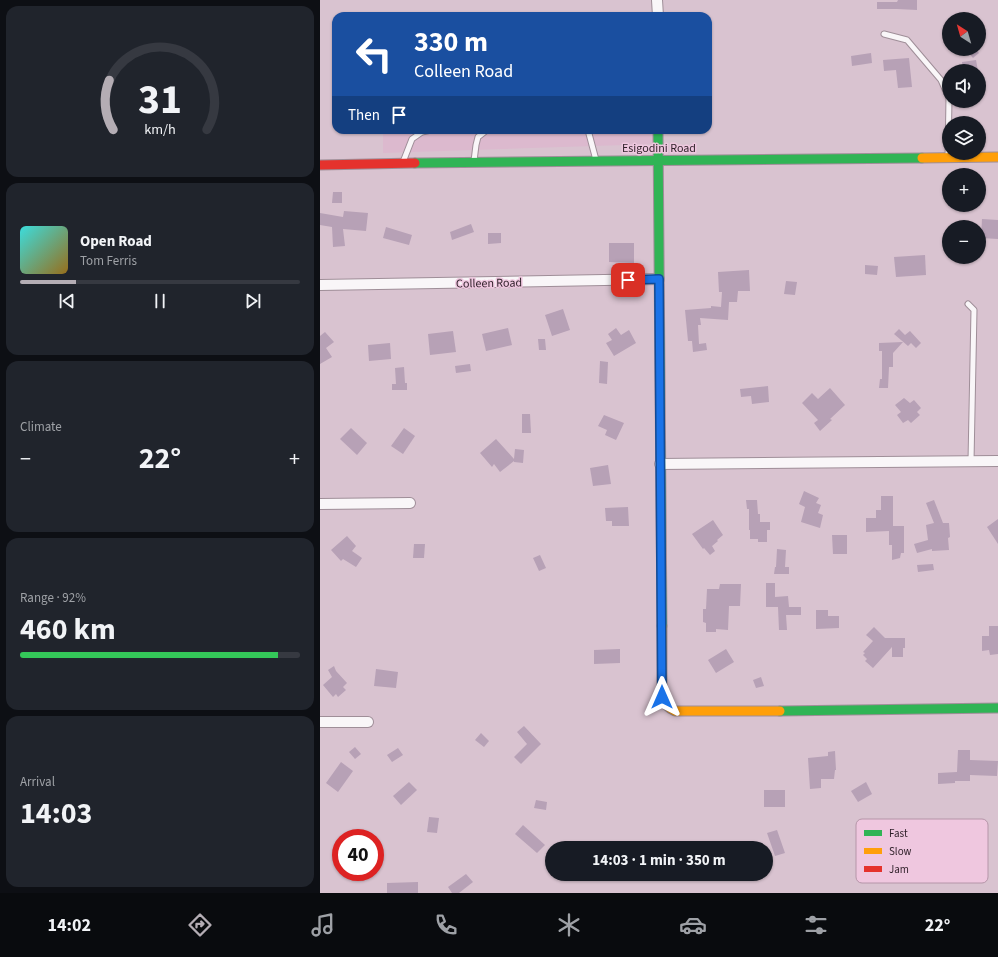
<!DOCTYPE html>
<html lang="en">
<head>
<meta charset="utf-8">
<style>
	body { margin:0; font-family:"Source Sans 3",sans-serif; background:#20242c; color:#f1f3f6; height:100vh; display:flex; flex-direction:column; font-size:15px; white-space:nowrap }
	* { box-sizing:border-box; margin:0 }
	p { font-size:13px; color:#9ea1a6 }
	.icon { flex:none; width:22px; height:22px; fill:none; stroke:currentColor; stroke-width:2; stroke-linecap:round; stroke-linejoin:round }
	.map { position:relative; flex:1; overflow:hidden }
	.panel { display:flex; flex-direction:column; gap:6px; padding:6px; background:#0d0f14; width:320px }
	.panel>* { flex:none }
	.hud { position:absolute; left:12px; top:12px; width:380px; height:122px; border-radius:12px; box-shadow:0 1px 3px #0004; background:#1a4fa0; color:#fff; overflow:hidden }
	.needle { width:26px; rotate:323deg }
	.tools { position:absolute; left:622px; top:12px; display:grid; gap:8px }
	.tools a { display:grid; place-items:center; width:44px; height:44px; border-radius:50%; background:#171b24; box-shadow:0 1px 3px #0004; font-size:20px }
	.speed { position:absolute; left:12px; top:829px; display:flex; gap:8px; font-size:20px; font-weight:700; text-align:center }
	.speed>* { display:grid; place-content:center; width:52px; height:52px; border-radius:50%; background:#171b24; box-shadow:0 1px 3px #0004; line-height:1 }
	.speed .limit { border:6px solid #d22; background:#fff; color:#111 }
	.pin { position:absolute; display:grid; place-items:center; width:34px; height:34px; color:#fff; margin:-17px; border-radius:8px; box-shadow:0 2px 6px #0006 }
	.me { position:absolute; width:44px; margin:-22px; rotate:0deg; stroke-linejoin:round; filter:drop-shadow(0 0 3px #0008) }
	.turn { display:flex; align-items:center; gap:14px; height:84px; padding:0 16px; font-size:18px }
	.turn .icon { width:52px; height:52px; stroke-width:2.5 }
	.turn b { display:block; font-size:28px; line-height:34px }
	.then { display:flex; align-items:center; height:38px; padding:0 16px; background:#0003; gap:8px; font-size:15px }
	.big { font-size:30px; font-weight:700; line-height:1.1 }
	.panel .card { flex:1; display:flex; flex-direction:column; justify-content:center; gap:6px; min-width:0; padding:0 14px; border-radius:12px; background:#20242c }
	.panel .dial { align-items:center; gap:0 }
	.dial svg { height:104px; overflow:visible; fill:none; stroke:#363941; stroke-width:7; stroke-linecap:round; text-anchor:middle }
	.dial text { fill:#f1f3f6; stroke:none }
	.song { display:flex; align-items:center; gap:12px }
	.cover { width:48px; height:48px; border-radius:6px; background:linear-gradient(135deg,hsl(180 70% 55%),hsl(40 70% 35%)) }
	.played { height:4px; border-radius:2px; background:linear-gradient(90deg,#b4adb4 20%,#363941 20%) }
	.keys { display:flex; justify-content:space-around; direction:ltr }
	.heat { display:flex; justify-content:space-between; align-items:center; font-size:22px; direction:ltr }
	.charge { height:6px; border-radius:3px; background:linear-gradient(90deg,#34c759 92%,#363941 0) }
	.trip { position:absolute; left:225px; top:841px; width:228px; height:40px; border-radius:20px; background:#171b24; box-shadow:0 1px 3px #0004; font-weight:700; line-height:40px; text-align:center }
	.menu { display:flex; height:64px; justify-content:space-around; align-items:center; background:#090b0e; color:#9ea1a6 }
	.menu .icon { width:28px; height:28px }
	.menu .current { color:#b4adb4 }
	.menu b { font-size:18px; color:#f1f3f6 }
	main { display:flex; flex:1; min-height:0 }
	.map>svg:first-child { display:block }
	.built { fill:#dcb9ce }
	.building { fill:#b7a1b6 }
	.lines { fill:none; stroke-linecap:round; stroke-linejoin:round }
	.lane-casing { stroke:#9f8e98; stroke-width:7 }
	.street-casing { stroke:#9f8e98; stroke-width:12 }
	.fast-casing { stroke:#9f8e98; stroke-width:11 }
	.slow-casing { stroke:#9f8e98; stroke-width:11 }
	.jam-casing { stroke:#9f8e98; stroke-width:11 }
	.lane { stroke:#f9f6f8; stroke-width:5 }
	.street { stroke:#f9f6f8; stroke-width:10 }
	.fast { stroke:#30b455; stroke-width:9 }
	.slow { stroke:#ff9f0a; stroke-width:9 }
	.jam { stroke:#e5322d; stroke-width:9 }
	.route-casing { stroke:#114b97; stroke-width:10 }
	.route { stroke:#1a73e8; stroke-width:7 }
	.labels { text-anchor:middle; stroke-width:3; stroke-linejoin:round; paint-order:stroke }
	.street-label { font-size:12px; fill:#2e1f28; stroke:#efc7df }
	.key { fill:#efc7df; stroke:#b595a8; stroke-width:1 }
	.key-label { font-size:11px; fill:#2e1f28 }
</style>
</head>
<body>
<main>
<section class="panel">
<div class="card dial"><svg viewBox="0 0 100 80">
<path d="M14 69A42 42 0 1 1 86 69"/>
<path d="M14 69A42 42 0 0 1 11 31" stroke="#b4adb4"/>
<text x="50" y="56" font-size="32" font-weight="700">31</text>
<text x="50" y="72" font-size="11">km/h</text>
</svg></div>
<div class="card">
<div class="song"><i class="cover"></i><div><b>Open Road</b><p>Tom Ferris</p></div></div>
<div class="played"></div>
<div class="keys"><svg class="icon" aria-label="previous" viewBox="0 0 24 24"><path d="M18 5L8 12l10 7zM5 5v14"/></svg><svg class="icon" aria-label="pause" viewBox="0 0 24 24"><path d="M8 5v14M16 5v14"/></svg><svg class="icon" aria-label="next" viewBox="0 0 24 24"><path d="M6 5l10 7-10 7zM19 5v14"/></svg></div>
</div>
<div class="card"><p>Climate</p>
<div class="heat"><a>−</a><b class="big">22°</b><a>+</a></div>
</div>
<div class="card"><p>Range · 92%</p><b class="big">460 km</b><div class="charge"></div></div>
<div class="card"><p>Arrival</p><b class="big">14:03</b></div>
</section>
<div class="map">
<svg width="678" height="893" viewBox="0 0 678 893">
	<rect width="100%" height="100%" fill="#d9c3d0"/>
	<path class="built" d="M 63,130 L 335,130 L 335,144 L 63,153 Z"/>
	<g class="building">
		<path d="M 578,0 L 597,0 L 597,10 L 577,9 L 557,9 L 557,2 L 577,2 Z"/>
		<path d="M 645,49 L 656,49 L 659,53 L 653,58 Z"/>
		<path d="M 551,53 L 552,63 L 532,66 L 531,56 Z"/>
		<path d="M 589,58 L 592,87 L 578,88 L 576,70 L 564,71 L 563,60 Z"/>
		<path d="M 656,60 L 658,71 L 643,71 L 642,62 Z"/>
		<path d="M 13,192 L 22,192 L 22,203 L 12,203 Z"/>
		<path d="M 24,211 L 48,213 L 46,231 L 23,229 L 25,246 L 13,247 L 12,227 L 0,225 L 0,213 L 23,217 Z"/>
		<path d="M 662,219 L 678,220 L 678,239 L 661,238 Z"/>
		<path d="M 151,224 L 154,232 L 132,240 L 130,232 Z"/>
		<path d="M 66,227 L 92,235 L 89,245 L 63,238 Z"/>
		<path d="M 168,233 L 181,233 L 181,243 L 168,244 Z"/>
		<path d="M 289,243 L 314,243 L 314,263 L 289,262 Z"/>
		<path d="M 605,255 L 606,275 L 576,277 L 574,257 Z"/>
		<path d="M 545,265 L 558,266 L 557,275 L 545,274 Z"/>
		<path d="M 429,270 L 430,291 L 418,291 L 417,302 L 409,302 L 408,320 L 380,318 L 381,325 L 378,325 L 379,344 L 386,343 L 387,350 L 373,352 L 372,341 L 368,341 L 365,310 L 391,308 L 391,306 L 401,307 L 402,292 L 399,292 L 398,272 Z"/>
		<path d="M 466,281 L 477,282 L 475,295 L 464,294 Z"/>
		<path d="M 243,309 L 250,330 L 232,336 L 225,315 Z"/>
		<path d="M 188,328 L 192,345 L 166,351 L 162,334 Z"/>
		<path d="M 296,328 L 301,335 L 309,330 L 316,343 L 294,356 L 286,343 L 292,340 L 288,334 Z"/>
		<path d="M 579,329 L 585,335 L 590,331 L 601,343 L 596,348 L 591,343 L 588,346 L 574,334 Z"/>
		<path d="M 133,331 L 136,352 L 110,355 L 108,334 Z"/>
		<path d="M 5,332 L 14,342 L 6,348 L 12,357 L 0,364 L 0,336 Z"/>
		<path d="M 218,339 L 225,339 L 226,350 L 219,350 Z"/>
		<path d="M 583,342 L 573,353 L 573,367 L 569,367 L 568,388 L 559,388 L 560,379 L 562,379 L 562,351 L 559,351 L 559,343 Z"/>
		<path d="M 70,343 L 71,359 L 49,361 L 48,345 Z"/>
		<path d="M 280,361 L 288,362 L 287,384 L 279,383 Z"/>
		<path d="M 150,364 L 151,371 L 136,373 L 135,366 Z"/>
		<path d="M 84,367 L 85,383 L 87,383 L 87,390 L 72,390 L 72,384 L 76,384 L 75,368 Z"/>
		<path d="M 448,386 L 449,402 L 432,404 L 431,396 L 421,397 L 420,389 Z"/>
		<path d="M 510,388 L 525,405 L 510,419 L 512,420 L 500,431 L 494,423 L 498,420 L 482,403 L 492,393 L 498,399 Z"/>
		<path d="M 584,398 L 590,403 L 594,400 L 601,408 L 597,412 L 600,415 L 591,423 L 588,420 L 583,423 L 577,415 L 581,412 L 575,405 Z"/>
		<path d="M 202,414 L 210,414 L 211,433 L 202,433 Z"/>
		<path d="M 284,415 L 304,423 L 296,440 L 285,435 L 287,430 L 278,426 Z"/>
		<path d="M 31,428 L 47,443 L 37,455 L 20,439 Z"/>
		<path d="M 84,428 L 95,436 L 83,454 L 71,446 Z"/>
		<path d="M 176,439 L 194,459 L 195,449 L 204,450 L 203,463 L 194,462 L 194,461 L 180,472 L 174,464 L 172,467 L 160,453 Z"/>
		<path d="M 288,465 L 291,484 L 273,486 L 270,468 Z"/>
		<path d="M 484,491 L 499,498 L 496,503 L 501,505 L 498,513 L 503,515 L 500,528 L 481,522 L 485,507 L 479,504 Z"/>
		<path d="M 561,496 L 573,496 L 573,526 L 584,526 L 584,553 L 581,553 L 580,558 L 572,560 L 572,545 L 569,545 L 569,531 L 546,532 L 546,518 L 556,518 L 556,510 L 561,510 Z"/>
		<path d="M 426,500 L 437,500 L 438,514 L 440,514 L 440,522 L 450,522 L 450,530 L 447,530 L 447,542 L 438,542 L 438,539 L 430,539 L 430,530 L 429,530 L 429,509 L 427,509 Z"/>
		<path d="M 614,500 L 623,523 L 629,523 L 630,537 L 628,538 L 629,550 L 612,551 L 612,549 L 597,553 L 594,544 L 608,540 L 606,525 L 614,523 L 606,503 Z"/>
		<path d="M 308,507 L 309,526 L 292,526 L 292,521 L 286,521 L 285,508 Z"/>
		<path d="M 678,519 L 678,544 L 667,527 Z"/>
		<path d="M 393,520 L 403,535 L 397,540 L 398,541 L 392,546 L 395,551 L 390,555 L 384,548 L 383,549 L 372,534 Z"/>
		<path d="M 512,535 L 527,535 L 527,554 L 513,554 Z"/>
		<path d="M 27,536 L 36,546 L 32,551 L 42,558 L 36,567 L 23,559 L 21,561 L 11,550 Z"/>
		<path d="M 94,544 L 105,544 L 104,558 L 93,558 Z"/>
		<path d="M 457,549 L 466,550 L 465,567 L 469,567 L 469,574 L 454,574 L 455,567 L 456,567 Z"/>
		<path d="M 220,555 L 226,568 L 219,571 L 213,558 Z"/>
		<path d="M 613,564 L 614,570 L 598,572 L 597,565 Z"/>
		<path d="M 446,583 L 455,583 L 455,597 L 468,596 L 469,607 L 481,607 L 481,615 L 466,615 L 467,630 L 459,630 L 458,607 L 446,607 Z"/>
		<path d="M 400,584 L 421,584 L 420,606 L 409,606 L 408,630 L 396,629 L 396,632 L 386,632 L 386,623 L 383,622 L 383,609 L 386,609 L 387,589 L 399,589 Z"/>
		<path d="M 496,610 L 508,610 L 508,616 L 519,616 L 519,628 L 496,629 Z"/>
		<path d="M 669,626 L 678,626 L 678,654 L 670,655 L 669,650 L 662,651 L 662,636 L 669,636 Z"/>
		<path d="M 554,627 L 565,638 L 585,638 L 585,648 L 583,648 L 583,657 L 572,657 L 572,647 L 553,668 L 545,661 L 547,659 L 543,655 L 545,653 L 543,652 L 553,641 L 546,635 Z"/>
		<path d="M 300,649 L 300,663 L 274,664 L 274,650 Z"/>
		<path d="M 406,649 L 414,662 L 396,673 L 388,660 Z"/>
		<path d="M 14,666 L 16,671 L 27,683 L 23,687 L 26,690 L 18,697 L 16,694 L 13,697 L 3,685 L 12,677 L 8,670 Z"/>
		<path d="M 56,669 L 78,672 L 76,688 L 54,686 Z"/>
		<path d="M 441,677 L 444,686 L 436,688 L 433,680 Z"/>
		<path d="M 204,726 L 221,744 L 201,764 L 194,757 L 207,744 L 197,732 Z"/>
		<path d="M 161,733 L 169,741 L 164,747 L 155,740 Z"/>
		<path d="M 35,747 L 41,754 L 35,759 L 29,752 Z"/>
		<path d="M 78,748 L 83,755 L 72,762 L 67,755 Z"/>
		<path d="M 638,750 L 650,750 L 650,760 L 678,761 L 677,776 L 650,775 L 650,781 L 635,781 L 635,783 L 618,784 L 618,773 L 637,772 Z"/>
		<path d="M 515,751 L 516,770 L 515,770 L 514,779 L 501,779 L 501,788 L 490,789 L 488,758 L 508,756 L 508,752 Z"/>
		<path d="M 21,762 L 33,771 L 18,792 L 6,783 Z"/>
		<path d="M 89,782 L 97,790 L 81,805 L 73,796 Z"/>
		<path d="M 546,782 L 552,794 L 538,802 L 531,791 Z"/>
		<rect x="444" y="790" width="21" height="17"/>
		<path d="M 216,800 L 227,802 L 226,810 L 214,808 Z"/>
		<path d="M 109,817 L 119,818 L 117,833 L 107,832 Z"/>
		<path d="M 203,825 L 225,845 L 217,853 L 195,834 Z"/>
		<path d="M 457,830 L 465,853 L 455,856 L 447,833 Z"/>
		<path d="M 146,874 L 153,882 L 139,893 L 132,893 L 128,887 Z"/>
		<path d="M 98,882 L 98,893 L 67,893 L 67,883 Z"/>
	</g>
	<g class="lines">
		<g class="lane-casing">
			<g id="lane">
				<path d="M 564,34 L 587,40 L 621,80 L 629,98 L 628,157"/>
				<path d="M 268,130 L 276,160"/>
				<path d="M 154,161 L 156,145 L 158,137 L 167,130"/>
				<path d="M 83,162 L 92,139 L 102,132 L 111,130"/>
				<path d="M 648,304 L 654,310 L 651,461"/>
			</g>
		</g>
		<g class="street-casing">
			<g id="street">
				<path d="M 337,0 L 338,16"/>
				<path d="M 0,285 L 339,279"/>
				<path d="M 340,464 L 678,461"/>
				<path d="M 0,504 L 90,503"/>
				<path d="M 0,722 L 48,722"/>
			</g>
		</g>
		<g class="fast-casing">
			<g id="fast">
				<path d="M 338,130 L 342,626"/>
				<path d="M 95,163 L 602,158"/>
				<path d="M 460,711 L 678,708"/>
			</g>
		</g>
		<g class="slow-casing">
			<g id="slow">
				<path d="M 602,158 L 678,157"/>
				<path d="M 342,626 L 342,697 C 345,704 348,708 355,711 L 460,711"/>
			</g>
		</g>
		<g class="jam-casing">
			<path id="jam" d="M 0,165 L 95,163"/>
		</g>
		<use href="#lane" class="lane"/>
		<use href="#street" class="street"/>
		<use href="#fast" class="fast"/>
		<use href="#slow" class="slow"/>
		<use href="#jam" class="jam"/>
	</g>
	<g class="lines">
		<g class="route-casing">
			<path id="route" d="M 308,280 L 339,279 L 342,697"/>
		</g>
		<use href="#route" class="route"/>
	</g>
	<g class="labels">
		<g class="street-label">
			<text x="339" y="152">Esigodini Road</text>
			<text transform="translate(169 283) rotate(-1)" y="4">Colleen Road</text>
		</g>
	</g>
	<rect x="536" y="819" width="132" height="64" rx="6" class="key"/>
	<rect x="544" y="830" width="18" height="6" fill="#30b455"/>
	<rect x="544" y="848" width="18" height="6" fill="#ff9f0a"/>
	<rect x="544" y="866" width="18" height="6" fill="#e5322d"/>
	<g class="key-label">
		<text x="569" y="837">Fast</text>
		<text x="569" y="855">Slow</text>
		<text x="569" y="873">Jam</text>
	</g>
</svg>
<div class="tools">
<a><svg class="needle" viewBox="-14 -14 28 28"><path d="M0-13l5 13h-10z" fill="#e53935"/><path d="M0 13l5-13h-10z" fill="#9ea1a6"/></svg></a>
<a><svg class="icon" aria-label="sound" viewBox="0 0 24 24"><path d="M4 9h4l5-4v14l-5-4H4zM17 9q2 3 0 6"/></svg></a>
<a><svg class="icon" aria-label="layers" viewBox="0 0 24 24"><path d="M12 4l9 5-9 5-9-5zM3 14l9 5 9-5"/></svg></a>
<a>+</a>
<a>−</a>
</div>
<div class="speed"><div class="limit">40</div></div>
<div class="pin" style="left:308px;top:280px;background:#d93025"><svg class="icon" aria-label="arrive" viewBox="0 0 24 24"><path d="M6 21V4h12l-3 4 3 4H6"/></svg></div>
<svg class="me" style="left:342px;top:697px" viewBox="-20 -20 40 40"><path d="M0-17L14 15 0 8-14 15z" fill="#1a73e8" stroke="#fff" stroke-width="4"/></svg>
<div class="trip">14:03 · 1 min · 350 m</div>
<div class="hud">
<div class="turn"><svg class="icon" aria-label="left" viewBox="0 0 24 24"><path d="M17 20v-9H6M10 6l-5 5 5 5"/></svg><div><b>330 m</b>Colleen Road</div></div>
<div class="then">Then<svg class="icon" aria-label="arrive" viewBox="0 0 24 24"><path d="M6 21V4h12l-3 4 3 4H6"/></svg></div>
</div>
</div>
</main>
<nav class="menu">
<b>14:02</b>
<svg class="icon current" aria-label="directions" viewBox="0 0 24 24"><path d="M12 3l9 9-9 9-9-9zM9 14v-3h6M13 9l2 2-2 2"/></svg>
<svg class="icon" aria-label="music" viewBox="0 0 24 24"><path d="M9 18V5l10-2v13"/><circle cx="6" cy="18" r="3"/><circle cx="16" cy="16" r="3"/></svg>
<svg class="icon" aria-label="phone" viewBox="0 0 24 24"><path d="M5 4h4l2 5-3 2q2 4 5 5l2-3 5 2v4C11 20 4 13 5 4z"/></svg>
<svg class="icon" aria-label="climate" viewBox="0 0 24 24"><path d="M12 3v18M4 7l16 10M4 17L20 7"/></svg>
<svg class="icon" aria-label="car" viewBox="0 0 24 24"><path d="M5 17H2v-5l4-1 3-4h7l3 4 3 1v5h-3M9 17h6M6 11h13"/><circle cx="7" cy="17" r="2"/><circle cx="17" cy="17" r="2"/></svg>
<svg class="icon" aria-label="filters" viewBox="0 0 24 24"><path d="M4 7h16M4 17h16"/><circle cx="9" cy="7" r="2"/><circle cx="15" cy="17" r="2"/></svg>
<b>22°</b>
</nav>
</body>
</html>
